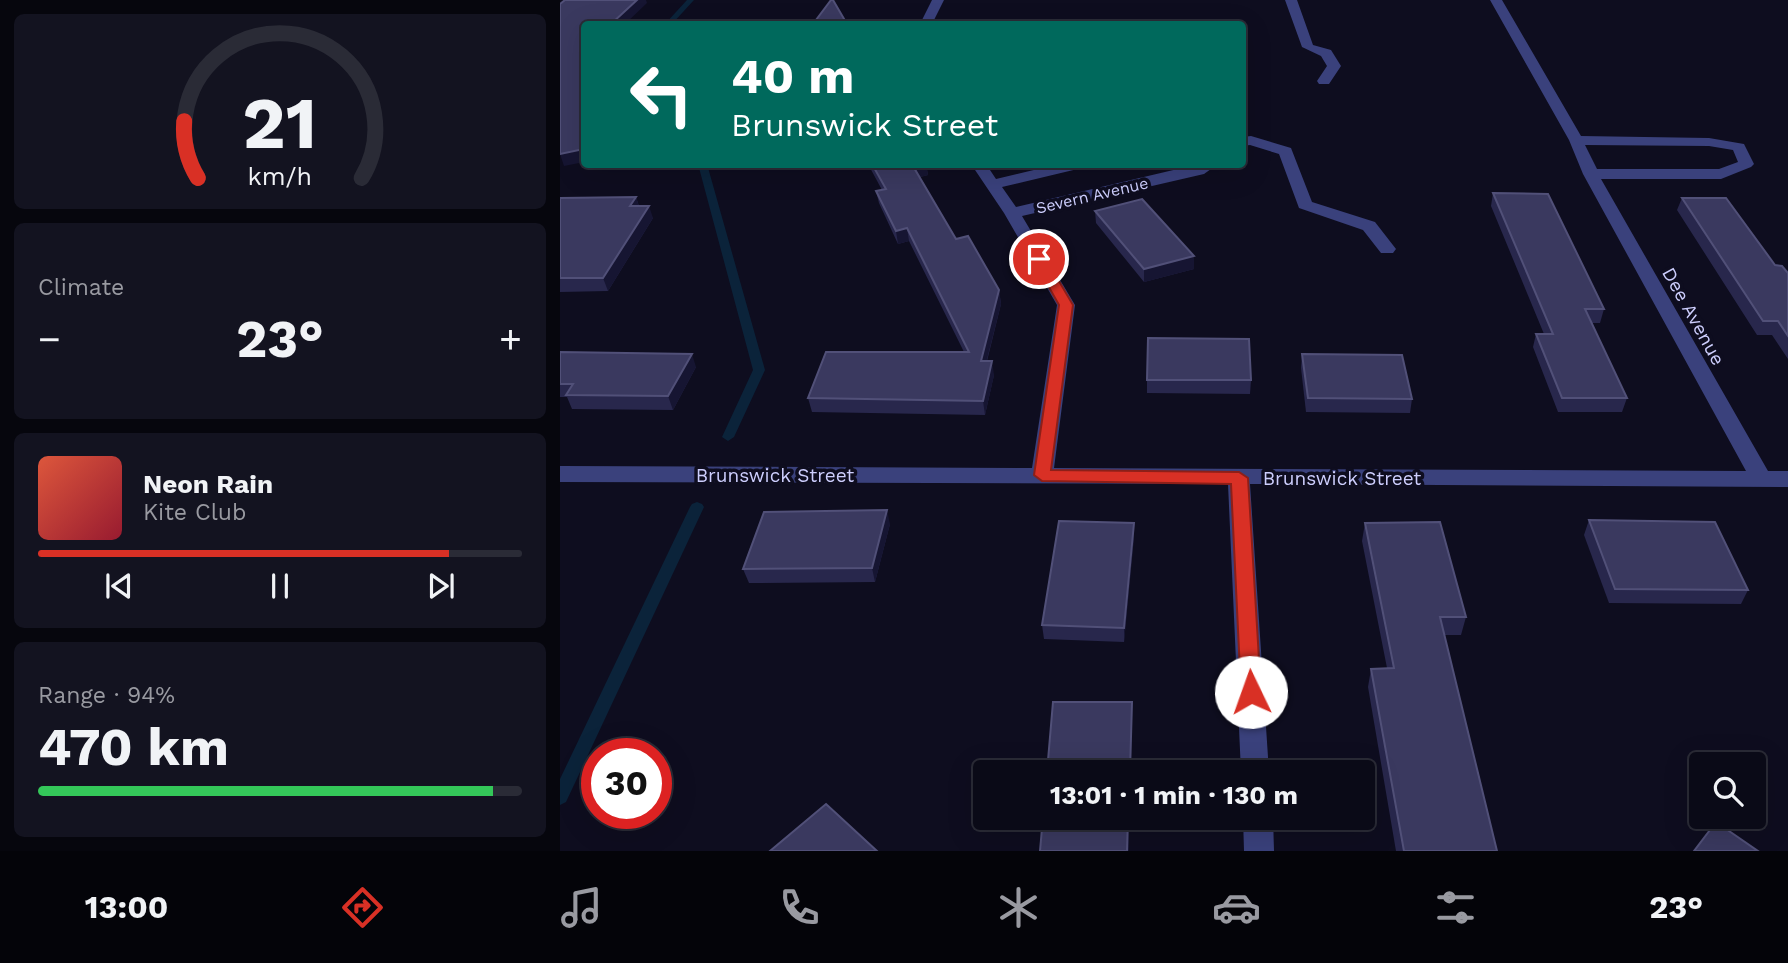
<!DOCTYPE html>
<html lang="en">
<head>
<meta charset="utf-8">
<style>
	body { margin:0; font-family:"Work Sans",sans-serif; background:#131320; color:#f1f3f6; height:100vh; display:flex; flex-direction:column; font-size:26px; white-space:nowrap }
	* { box-sizing:border-box; margin:0 }
	p { font-size:23px; color:#999aa1 }
	.icon { flex:none; width:38px; height:38px; fill:none; stroke:currentColor; stroke-width:2; stroke-linecap:round; stroke-linejoin:round }
	.map { position:relative; flex:1; overflow:hidden }
	.drawer { display:flex; flex-direction:column; gap:14px; padding:14px; background:#06060d; width:560px }
	.drawer>* { flex:none }
	.hud { position:absolute; left:21px; top:21px; width:665px; height:147px; border-radius:7px; box-shadow:0 7px 28px #0002,0 0 0 2px #2a2b36; background:#00695c; color:#fff; overflow:hidden }
	.controls { position:absolute; left:1129px; top:752px; display:grid; gap:14px }
	.controls a { display:grid; place-items:center; width:77px; height:77px; border-radius:7px; background:#0a0a17; box-shadow:0 7px 28px #0002,0 0 0 2px #2a2b36; font-size:35px }
	.speed { position:absolute; left:21px; top:738px; display:flex; gap:14px; font-size:35px; font-weight:700; text-align:center }
	.speed>* { display:grid; place-content:center; width:91px; height:91px; border-radius:50%; background:#0a0a17; box-shadow:0 7px 28px #0002,0 0 0 2px #2a2b36; line-height:1 }
	.speed .limit { border:10px solid #d22; background:#fff; color:#111 }
	.pin { position:absolute; display:grid; place-items:center; width:60px; height:60px; color:#fff; margin:-30px; border:4px solid #fff; border-radius:50%; box-shadow:0 2px 7px #0007 }
	.me { position:absolute; width:77px; margin:-38px; rotate:357deg; stroke-linejoin:round; filter:drop-shadow(0 0 5px #0008) }
	.turn { display:flex; align-items:center; gap:24px; height:147px; padding:0 35px; font-size:32px }
	.turn .icon { width:91px; height:91px; stroke-width:2.5 }
	.turn b { display:block; font-size:49px; line-height:60px }
	.big { font-size:52px; font-weight:700; line-height:1.1 }
	.drawer .widget { flex:1; display:flex; flex-direction:column; justify-content:center; gap:10px; min-width:0; padding:0 24px; border-radius:10px; background:#131320 }
	.drawer .dial { align-items:center; gap:0 }
	.dial svg { height:182px; overflow:visible; fill:none; stroke:#2a2b36; stroke-width:7; stroke-linecap:round; text-anchor:middle }
	.dial text { fill:#f1f3f6; stroke:none }
	.song { display:flex; align-items:center; gap:21px }
	.cover { width:84px; height:84px; border-radius:10px; background:linear-gradient(135deg,hsl(10 70% 55%),hsl(350 70% 35%)) }
	.played { height:7px; border-radius:4px; background:linear-gradient(90deg,#d93025 85%,#2a2b36 85%) }
	.keys { display:flex; justify-content:space-around; direction:ltr }
	.heat { display:flex; justify-content:space-between; align-items:center; font-size:38px; direction:ltr }
	.charge { height:10px; border-radius:5px; background:linear-gradient(90deg,#34c759 94%,#2a2b36 0) }
	.trip { position:absolute; left:413px; top:760px; width:402px; height:70px; border-radius:7px; background:#0a0a17; box-shadow:0 7px 28px #0002,0 0 0 2px #2a2b36; font-weight:700; line-height:70px; text-align:center }
	.tabs { display:flex; height:112px; justify-content:space-around; align-items:center; background:#040409; color:#999aa1 }
	.tabs .icon { width:49px; height:49px }
	.tabs .selected { color:#d93025 }
	.tabs b { font-size:32px; color:#f1f3f6 }
	main { display:flex; flex:1; min-height:0 }
	.map>svg:first-child { display:block }
	.lines { fill:none; stroke-linecap:round; stroke-linejoin:round }
	.stream { fill:#0b233a; fill-rule:evenodd }
	.minor { fill:#3a417c; fill-rule:evenodd }
	.wall { fill:#28274c }
	.shaded-wall { fill:#161532 }
	.building { fill:#3a395f; stroke:#515078; stroke-width:2 }
	.route { fill:#d93025; stroke:#8d1f18; stroke-width:2 }
	.labels { text-anchor:middle; stroke-width:7; stroke-linejoin:round; paint-order:stroke }
	.far-street-label { font-size:16px; fill:#cdcefd; stroke:#0e0d1f }
	.street-label { font-size:19px; fill:#cdcefd; stroke:#0e0d1f }
</style>
</head>
<body>
<main>
<section class="drawer">
<div class="widget dial"><svg viewBox="0 0 100 80">
<path d="M14 69A42 42 0 1 1 86 69"/>
<path d="M14 69A42 42 0 0 1 8 44" stroke="#d93025"/>
<text x="50" y="56" font-size="32" font-weight="700">21</text>
<text x="50" y="72" font-size="11">km/h</text>
</svg></div>
<div class="widget"><p>Climate</p>
<div class="heat"><a>−</a><b class="big">23°</b><a>+</a></div>
</div>
<div class="widget">
<div class="song"><i class="cover"></i><div><b>Neon Rain</b><p>Kite Club</p></div></div>
<div class="played"></div>
<div class="keys"><svg class="icon" aria-label="previous" viewBox="0 0 24 24"><path d="M18 5L8 12l10 7zM5 5v14"/></svg><svg class="icon" aria-label="pause" viewBox="0 0 24 24"><path d="M8 5v14M16 5v14"/></svg><svg class="icon" aria-label="next" viewBox="0 0 24 24"><path d="M6 5l10 7-10 7zM19 5v14"/></svg></div>
</div>
<div class="widget"><p>Range · 94%</p><b class="big">470 km</b><div class="charge"></div></div>
</section>
<div class="map">
<svg width="1228" height="851" viewBox="0 0 1228 851">
	<rect width="100%" height="100%" fill="#0e0d1f"/>
	<g class="lines">
		<g class="stream">
			<path d="M 127,0 L 134,0 L 112,24 L 105,24 Z"/>
			<path d="M 138,164 L 147,164 L 205,370 L 174,437 L 168,441 L 162,437 L 193,370 Z"/>
			<path d="M 137,502 L 142,504 L 144,507 L 6,802 L 0,805 L 0,779 L 130,507 L 132,504 Z"/>
		</g>
		<g class="minor">
			<path d="M 372,0 L 384,0 L 372,24 L 360,24 Z"/>
			<path d="M 725,0 L 737,0 L 753,45 L 771,50 L 781,66 L 769,84 L 759,84 L 757,81 L 767,66 L 761,56 L 742,47 Z"/>
			<path d="M 930,0 L 942,0 L 1021,136 L 1149,138 L 1184,144 L 1194,164 L 1191,167 L 1161,179 L 1041,179 L 1208,471 L 1228,471 L 1228,487 L 690,484 L 709,772 L 681,772 L 668,484 L 0,482 L 0,466 L 472,468 L 497,305 L 444,213 L 411,164 L 426,164 L 436,179 L 499,164 L 528,164 L 526,167 L 442,187 L 456,207 L 639,164 L 658,164 L 644,174 L 462,216 L 515,305 L 494,468 L 1186,471 L 1023,174 L 1009,140 ZM 1025,145 L 1149,146 L 1173,150 L 1178,162 L 1159,169 L 1037,169 Z"/>
			<path d="M 691,136 L 731,148 L 752,202 L 815,222 L 836,249 L 833,253 L 821,253 L 803,230 L 739,208 L 719,154 L 690,145 L 682,146 L 682,137 Z"/>
			<path d="M 683,817 L 713,817 L 714,851 L 684,851 Z"/>
		</g>
	</g>
	<g class="wall">
		<path d="M 308,164 L 366,164 L 368,175 L 360,177 L 396,239 L 439,290 L 441,304 L 427,361 L 434,375 L 425,415 L 252,412 L 248,398 L 404,352 L 349,241 L 338,244 L 319,203 L 316,191 L 322,190 Z"/>
		<path d="M 933,193 L 1044,309 L 1040,323 L 1031,323 L 1067,398 L 1062,412 L 998,412 L 973,347 L 976,334 L 984,334 L 931,206 Z"/>
		<path d="M 76,197 L 79,206 L 93,218 L 48,291 L 0,292 L 0,198 Z"/>
		<path d="M 1122,198 L 1215,265 L 1228,273 L 1228,359 L 1212,335 L 1197,335 L 1117,210 Z"/>
		<path d="M 535,211 L 634,269 L 584,282 L 536,223 Z"/>
		<path d="M 0,352 L 136,367 L 113,410 L 12,409 L 7,397 L 0,397 Z"/>
		<path d="M 742,354 L 852,399 L 850,413 L 746,412 L 741,368 Z"/>
		<path d="M 587,380 L 691,380 L 690,394 L 587,393 Z"/>
		<path d="M 1029,520 L 1188,590 L 1181,604 L 1049,603 L 1024,535 Z"/>
		<path d="M 574,523 L 574,537 L 564,642 L 484,639 L 482,625 Z"/>
		<path d="M 805,523 L 906,617 L 901,635 L 884,635 L 937,851 L 836,851 L 808,687 L 811,669 L 827,668 L 802,541 Z"/>
		<path d="M 330,524 L 315,582 L 189,583 L 183,569 Z"/>
	</g>
	<g class="shaded-wall">
		<path d="M 77,0 L 86,0 L 87,3 L 65,24 L 51,24 Z"/>
		<path d="M 24,149 L 24,162 L 4,166 L 0,154 Z"/>
		<path d="M 360,164 L 366,164 L 368,175 L 355,178 L 353,166 Z"/>
		<path d="M 76,197 L 80,210 L 70,206 Z"/>
		<path d="M 89,206 L 93,218 L 48,291 L 43,278 Z"/>
		<path d="M 347,228 L 349,241 L 338,244 L 336,231 Z"/>
		<path d="M 634,256 L 634,269 L 584,282 L 584,269 Z"/>
		<path d="M 439,290 L 441,304 L 423,375 L 421,361 Z"/>
		<path d="M 132,354 L 136,367 L 113,410 L 108,396 Z"/>
		<path d="M 432,361 L 434,375 L 425,415 L 423,401 Z"/>
		<path d="M 327,510 L 330,524 L 315,582 L 312,568 Z"/>
		<path d="M 574,523 L 574,537 L 564,642 L 564,628 Z"/>
		<path d="M 572,702 L 571,772 L 570,772 Z"/>
		<path d="M 568,817 L 569,817 L 569,851 L 567,851 Z"/>
	</g>
	<g class="building">
		<path d="M 5,0 L 77,0 L 51,24 L 24,24 L 24,149 L 0,154 L 0,4 Z"/>
		<path d="M 271,0 L 273,0 L 287,24 L 253,24 Z"/>
		<path d="M 312,164 L 360,164 L 353,166 L 396,239 L 408,236 L 439,290 L 421,361 L 432,361 L 423,401 L 248,398 L 266,352 L 409,352 L 347,228 L 336,231 L 316,191 L 326,189 Z"/>
		<path d="M 933,193 L 988,194 L 1044,309 L 1025,309 L 1067,398 L 1002,398 L 976,334 L 993,334 Z"/>
		<path d="M 76,197 L 70,206 L 89,206 L 43,278 L 0,278 L 0,198 Z"/>
		<path d="M 1122,198 L 1166,198 L 1215,265 L 1222,266 L 1228,273 L 1228,336 L 1218,321 L 1203,321 Z"/>
		<path d="M 582,199 L 634,256 L 584,269 L 535,211 Z"/>
		<path d="M 588,338 L 689,339 L 691,380 L 587,380 Z"/>
		<path d="M 0,352 L 132,354 L 108,396 L 6,395 L 13,384 L 0,384 Z"/>
		<path d="M 742,354 L 842,355 L 852,399 L 748,398 Z"/>
		<path d="M 327,510 L 312,568 L 183,569 L 204,512 Z"/>
		<path d="M 1029,520 L 1155,522 L 1188,590 L 1055,589 Z"/>
		<path d="M 499,521 L 574,523 L 564,628 L 482,625 Z"/>
		<path d="M 880,522 L 906,617 L 880,617 L 937,851 L 844,851 L 811,669 L 834,668 L 805,523 Z"/>
		<path d="M 493,702 L 572,702 L 570,772 L 487,772 Z"/>
		<path d="M 266,804 L 317,851 L 210,851 Z"/>
		<path d="M 483,817 L 568,817 L 567,851 L 480,851 Z"/>
		<path d="M 1156,822 L 1198,851 L 1134,851 Z"/>
	</g>
	<path class="route" d="M 479,255 L 486,259 L 513,305 L 491,470 L 679,472 L 688,478 L 701,692 L 698,698 L 691,700 L 684,698 L 681,692 L 671,484 L 482,481 L 474,475 L 499,305 L 473,259 Z"/>
	<g class="labels">
		<g class="far-street-label">
			<text transform="translate(532 195) rotate(-13)" y="6">Severn Avenue</text>
		</g>
		<g class="street-label">
			<text transform="translate(1134 316) rotate(61)" y="7">Dee Avenue</text>
			<text x="215" y="482">Brunswick Street</text>
			<text x="782" y="485">Brunswick Street</text>
		</g>
	</g>
</svg>
<div class="controls">
<a><svg class="icon" aria-label="search" viewBox="0 0 24 24"><circle cx="10" cy="10" r="6"/><path d="M15 15l6 6"/></svg></a>
</div>
<div class="speed"><div class="limit">30</div></div>
<div class="pin" style="left:479px;top:259px;background:#d93025"><svg class="icon" aria-label="arrive" viewBox="0 0 24 24"><path d="M6 21V4h12l-3 4 3 4H6"/></svg></div>
<svg class="me" style="left:691px;top:692px" viewBox="-20 -20 40 40"><circle r="19" fill="#fff"/><path d="M0-13L10 11 0 6-10 11z" fill="#d93025"/></svg>
<div class="trip">13:01 · 1 min · 130 m</div>
<div class="hud">
<div class="turn"><svg class="icon" aria-label="left" viewBox="0 0 24 24"><path d="M17 20v-9H6M10 6l-5 5 5 5"/></svg><div><b>40 m</b>Brunswick Street</div></div>
</div>
</div>
</main>
<nav class="tabs">
<b>13:00</b>
<svg class="icon selected" aria-label="directions" viewBox="0 0 24 24"><path d="M12 3l9 9-9 9-9-9zM9 14v-3h6M13 9l2 2-2 2"/></svg>
<svg class="icon" aria-label="music" viewBox="0 0 24 24"><path d="M9 18V5l10-2v13"/><circle cx="6" cy="18" r="3"/><circle cx="16" cy="16" r="3"/></svg>
<svg class="icon" aria-label="phone" viewBox="0 0 24 24"><path d="M5 4h4l2 5-3 2q2 4 5 5l2-3 5 2v4C11 20 4 13 5 4z"/></svg>
<svg class="icon" aria-label="climate" viewBox="0 0 24 24"><path d="M12 3v18M4 7l16 10M4 17L20 7"/></svg>
<svg class="icon" aria-label="car" viewBox="0 0 24 24"><path d="M5 17H2v-5l4-1 3-4h7l3 4 3 1v5h-3M9 17h6M6 11h13"/><circle cx="7" cy="17" r="2"/><circle cx="17" cy="17" r="2"/></svg>
<svg class="icon" aria-label="filters" viewBox="0 0 24 24"><path d="M4 7h16M4 17h16"/><circle cx="9" cy="7" r="2"/><circle cx="15" cy="17" r="2"/></svg>
<b>23°</b>
</nav>
</body>
</html>
